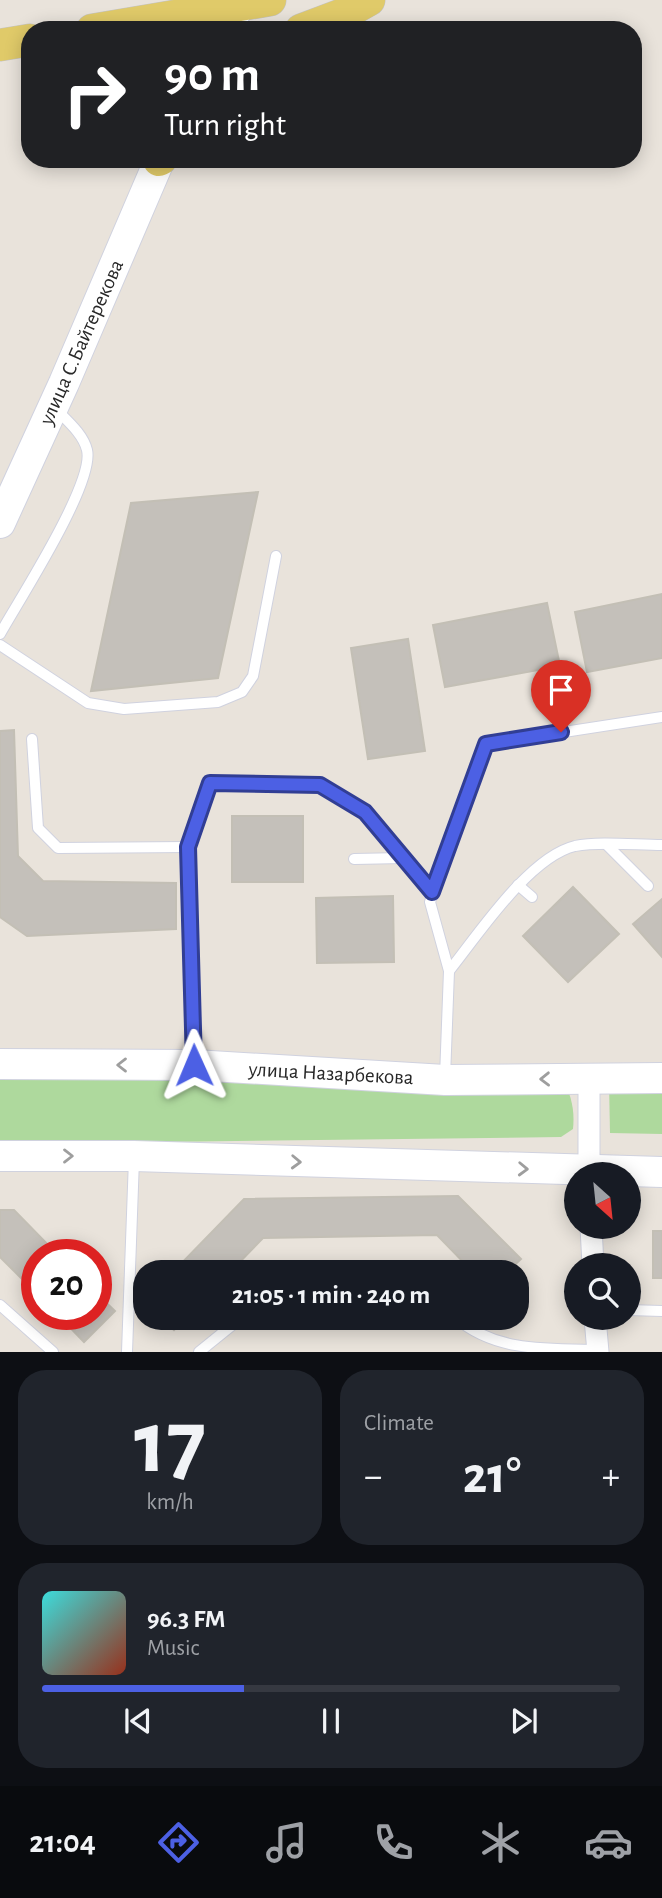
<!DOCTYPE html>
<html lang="en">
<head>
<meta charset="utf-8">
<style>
	body { margin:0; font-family:"Alegreya Sans",sans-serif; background:#20242c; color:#f1f3f6; height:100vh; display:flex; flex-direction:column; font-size:26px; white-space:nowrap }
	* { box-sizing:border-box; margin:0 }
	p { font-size:23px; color:#9ea1a6 }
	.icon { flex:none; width:38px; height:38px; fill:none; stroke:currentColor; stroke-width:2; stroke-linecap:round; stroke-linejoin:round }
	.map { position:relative; height:1352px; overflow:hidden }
	.sheet { display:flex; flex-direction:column; gap:18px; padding:18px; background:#0d0f14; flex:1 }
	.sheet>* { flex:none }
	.banner { position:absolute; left:21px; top:21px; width:621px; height:147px; border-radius:28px; box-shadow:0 4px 18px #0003; background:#202124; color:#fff; overflow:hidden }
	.needle { width:46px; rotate:153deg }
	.fabs { position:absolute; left:564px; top:1162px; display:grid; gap:14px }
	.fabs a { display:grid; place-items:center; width:77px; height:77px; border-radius:50%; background:#171b24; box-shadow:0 4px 18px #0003; font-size:35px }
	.speed { position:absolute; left:21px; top:1239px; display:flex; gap:14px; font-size:35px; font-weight:700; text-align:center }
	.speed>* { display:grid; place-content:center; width:91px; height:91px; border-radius:50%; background:#171b24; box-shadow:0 4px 18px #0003; line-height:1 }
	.speed .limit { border:10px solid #d22; background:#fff; color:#111 }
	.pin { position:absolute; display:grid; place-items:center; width:60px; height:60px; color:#fff; margin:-72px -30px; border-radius:50% 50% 50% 0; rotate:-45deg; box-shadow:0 0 7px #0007 }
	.pin .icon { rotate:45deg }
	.me { position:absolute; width:77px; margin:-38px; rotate:359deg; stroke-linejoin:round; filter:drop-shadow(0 0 5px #0008) }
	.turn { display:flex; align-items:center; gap:24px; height:147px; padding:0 28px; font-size:32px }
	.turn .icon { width:91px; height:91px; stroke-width:2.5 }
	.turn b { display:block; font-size:49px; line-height:60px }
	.big { font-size:52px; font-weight:600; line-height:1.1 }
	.sheet .widget { flex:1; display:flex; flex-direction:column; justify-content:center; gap:10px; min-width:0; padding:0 24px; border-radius:28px; background:#20242c }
	.sheet .dial { align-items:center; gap:0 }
	.dial b { font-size:91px; line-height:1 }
	.song { display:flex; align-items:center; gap:21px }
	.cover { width:84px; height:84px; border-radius:10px; background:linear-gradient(135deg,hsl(180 70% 55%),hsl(10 70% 35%)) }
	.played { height:7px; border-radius:4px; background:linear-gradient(90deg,#4c60e4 35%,#363941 35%) }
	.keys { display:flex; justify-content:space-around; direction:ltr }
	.heat { display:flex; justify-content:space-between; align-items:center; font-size:38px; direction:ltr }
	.sheet .tiles { flex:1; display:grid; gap:18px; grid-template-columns:1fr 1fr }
	.widget:last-child { grid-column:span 2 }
	.trip { position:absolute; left:133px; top:1260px; width:396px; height:70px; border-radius:28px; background:#171b24; box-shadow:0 4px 18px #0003; font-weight:600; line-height:70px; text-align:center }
	.dock { display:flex; height:112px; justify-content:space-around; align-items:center; background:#090b0e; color:#9ea1a6 }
	.dock .icon { width:49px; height:49px }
	.dock .active { color:#4c60e4 }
	.dock b { font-size:32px; color:#f1f3f6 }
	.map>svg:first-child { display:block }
	.green { fill:#aed99d }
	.building { fill:#c4c0ba; stroke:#c3bfb5; stroke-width:2 }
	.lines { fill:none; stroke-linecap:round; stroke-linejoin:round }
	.lane-casing { stroke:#d0d2df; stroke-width:12 }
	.street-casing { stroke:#d0d2df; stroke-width:23 }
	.secondary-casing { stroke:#d0d2df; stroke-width:32 }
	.primary-casing { stroke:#c3c3c3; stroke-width:33 }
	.lane { stroke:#fff; stroke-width:10 }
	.street { stroke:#fff; stroke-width:21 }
	.secondary { stroke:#fff; stroke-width:30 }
	.primary { stroke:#e0ca69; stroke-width:32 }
	.oneway { stroke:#9e9e9e }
	.route-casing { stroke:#313e94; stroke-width:18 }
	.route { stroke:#4c60e4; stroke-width:12 }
	.labels { text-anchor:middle; stroke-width:5; stroke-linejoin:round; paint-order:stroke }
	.street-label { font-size:21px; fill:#282828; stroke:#fff }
</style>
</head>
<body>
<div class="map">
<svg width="662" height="1352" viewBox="0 0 662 1352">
	<rect width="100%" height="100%" fill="#e9e3db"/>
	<g class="green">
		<path d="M 562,1077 C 571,1095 575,1109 573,1129 L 561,1137 L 0,1144 L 0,1078 Z"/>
		<path d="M 609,1082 L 662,1082 L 662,1134 L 610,1133 Z"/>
	</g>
	<g class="building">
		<path d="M 258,492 L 218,678 L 91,691 L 131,503 Z"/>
		<path d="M 662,594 L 662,658 L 587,672 L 575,612 Z"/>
		<path d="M 547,603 L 560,666 L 445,687 L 433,625 Z"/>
		<path d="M 408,639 L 425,751 L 368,759 L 351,648 Z"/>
		<path d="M 14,730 L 18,856 L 43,881 L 176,883 L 176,929 L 27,936 L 0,917 L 0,731 Z"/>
		<rect x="232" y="816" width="71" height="66"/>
		<path d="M 573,887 L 619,934 L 568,982 L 523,936 Z"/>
		<path d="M 393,896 L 394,962 L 317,963 L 316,898 Z"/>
		<path d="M 662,899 L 662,957 L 633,924 Z"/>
		<path d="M 458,1196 L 521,1259 L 507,1272 L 473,1272 L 437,1235 L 263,1238 L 230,1272 L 173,1272 L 244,1199 Z"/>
		<path d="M 0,1210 L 14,1210 L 58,1255 L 37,1255 L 37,1294 L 0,1257 Z"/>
		<rect x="653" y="1231" width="9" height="47"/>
		<path d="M 96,1293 L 115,1311 L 84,1342 L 57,1314 L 96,1314 Z"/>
		<path d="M 161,1318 L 186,1318 L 174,1330 Z"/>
	</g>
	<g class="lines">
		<g class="lane-casing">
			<g id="lane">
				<path d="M 0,634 C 19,600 95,483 87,450 C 83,433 65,419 54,407"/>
				<path d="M 0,645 L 88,703 L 124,709 L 218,702 L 242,692 L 253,676 L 276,556"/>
				<path d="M 32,739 L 38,828 L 58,848 L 188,847"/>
				<path d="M 607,845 L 648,886"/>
				<path d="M 354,859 L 403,858"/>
				<path d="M 518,885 L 532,897"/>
				<path d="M 449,971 C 478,935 529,857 575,846 C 599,841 636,845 662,845"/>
				<path d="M 194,1062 L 188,847 L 210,784 L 320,785 L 365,812 L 432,892"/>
				<path d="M 445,1077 L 449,971 L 430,902 L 486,744 L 662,717"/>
				<path d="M 0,1305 L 53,1352"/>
				<path d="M 628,1310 L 662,1311"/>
				<path d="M 456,1318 C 495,1352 548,1349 598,1350"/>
				<path d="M 127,1352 L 134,1159"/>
				<path d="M 199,1352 L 241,1318"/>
			</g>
		</g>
		<g class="street-casing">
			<g id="street">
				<path d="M 589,1174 L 589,1078"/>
				<path d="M 591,1227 L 593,1265"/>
				<path d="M 595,1318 L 598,1352"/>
			</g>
		</g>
		<g class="secondary-casing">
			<g id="secondary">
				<path d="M 226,30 L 239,6 L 238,0"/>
				<path d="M 0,523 L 64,383 L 160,159"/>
				<path d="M 0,1064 L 194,1065 L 445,1080 L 662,1078"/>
				<path d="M 0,1156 L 134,1156 L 662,1172"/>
			</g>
		</g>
		<g class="primary-casing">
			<g id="primary">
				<path d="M 92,30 L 270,0"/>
				<path d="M 301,30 L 346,13 L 369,0"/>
				<path d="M 0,45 L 30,40"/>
				<path d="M 159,160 L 161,159"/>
			</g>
		</g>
		<use href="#lane" class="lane"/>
		<use href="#street" class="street"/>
		<use href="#secondary" class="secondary"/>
		<use href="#primary" class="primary"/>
	</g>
	<defs><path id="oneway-chevron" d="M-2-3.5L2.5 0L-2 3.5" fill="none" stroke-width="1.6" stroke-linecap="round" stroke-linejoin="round" transform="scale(1.75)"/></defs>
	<g class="oneway">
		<use href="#oneway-chevron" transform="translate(122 1065) rotate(-180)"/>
		<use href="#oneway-chevron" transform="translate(545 1079) rotate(179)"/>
		<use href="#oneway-chevron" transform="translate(68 1156)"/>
		<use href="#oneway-chevron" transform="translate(296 1162) rotate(2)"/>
		<use href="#oneway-chevron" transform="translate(523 1169) rotate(2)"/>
	</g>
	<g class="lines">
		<g class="route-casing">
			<path id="route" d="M 194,1065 L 188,847 L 210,783 L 320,785 L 365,812 L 432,892 L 486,744 L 561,732"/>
		</g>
		<use href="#route" class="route"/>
	</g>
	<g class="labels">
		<g class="street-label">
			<text transform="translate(81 342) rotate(-66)" y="7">улица С.Байтерекова</text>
			<text transform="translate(331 1073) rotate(3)" y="7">улица Назарбекова</text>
		</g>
	</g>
</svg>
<div class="fabs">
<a><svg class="needle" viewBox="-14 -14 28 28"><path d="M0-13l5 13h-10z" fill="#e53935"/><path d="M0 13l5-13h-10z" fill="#9ea1a6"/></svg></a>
<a><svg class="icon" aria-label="search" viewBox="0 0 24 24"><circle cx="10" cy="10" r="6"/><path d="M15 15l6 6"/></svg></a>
</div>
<div class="speed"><div class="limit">20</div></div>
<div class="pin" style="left:561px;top:732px;background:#d93025"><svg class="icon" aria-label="arrive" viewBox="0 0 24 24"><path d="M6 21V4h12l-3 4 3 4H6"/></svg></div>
<svg class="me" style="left:194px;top:1065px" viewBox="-20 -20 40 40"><path d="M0-17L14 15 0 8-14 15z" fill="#4c60e4" stroke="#fff" stroke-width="4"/></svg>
<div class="trip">21:05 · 1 min · 240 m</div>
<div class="banner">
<div class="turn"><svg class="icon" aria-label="right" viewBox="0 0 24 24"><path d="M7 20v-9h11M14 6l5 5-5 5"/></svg><div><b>90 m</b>Turn right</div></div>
</div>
</div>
<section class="sheet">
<div class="tiles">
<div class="widget dial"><b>17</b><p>km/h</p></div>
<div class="widget"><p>Climate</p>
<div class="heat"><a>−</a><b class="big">21°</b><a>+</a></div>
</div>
<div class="widget">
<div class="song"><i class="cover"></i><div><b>96.3 FM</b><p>Music</p></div></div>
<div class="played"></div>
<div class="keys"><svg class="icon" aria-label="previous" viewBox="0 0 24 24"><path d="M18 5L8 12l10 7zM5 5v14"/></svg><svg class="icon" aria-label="pause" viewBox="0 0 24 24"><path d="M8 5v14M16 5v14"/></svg><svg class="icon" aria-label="next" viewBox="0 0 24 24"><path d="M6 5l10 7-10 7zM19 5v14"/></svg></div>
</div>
</div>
</section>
<nav class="dock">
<b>21:04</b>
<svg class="icon active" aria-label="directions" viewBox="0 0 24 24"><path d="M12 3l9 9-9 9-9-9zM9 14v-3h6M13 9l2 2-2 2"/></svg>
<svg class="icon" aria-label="music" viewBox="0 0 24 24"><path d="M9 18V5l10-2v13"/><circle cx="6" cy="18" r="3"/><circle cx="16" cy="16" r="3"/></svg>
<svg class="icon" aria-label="phone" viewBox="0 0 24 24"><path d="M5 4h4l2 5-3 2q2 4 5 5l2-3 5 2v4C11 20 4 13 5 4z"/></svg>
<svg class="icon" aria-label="climate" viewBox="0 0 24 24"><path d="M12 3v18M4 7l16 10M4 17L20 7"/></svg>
<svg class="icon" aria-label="car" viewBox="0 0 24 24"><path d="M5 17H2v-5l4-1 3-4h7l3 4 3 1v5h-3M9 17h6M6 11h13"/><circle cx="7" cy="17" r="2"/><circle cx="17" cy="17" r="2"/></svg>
</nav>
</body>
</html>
